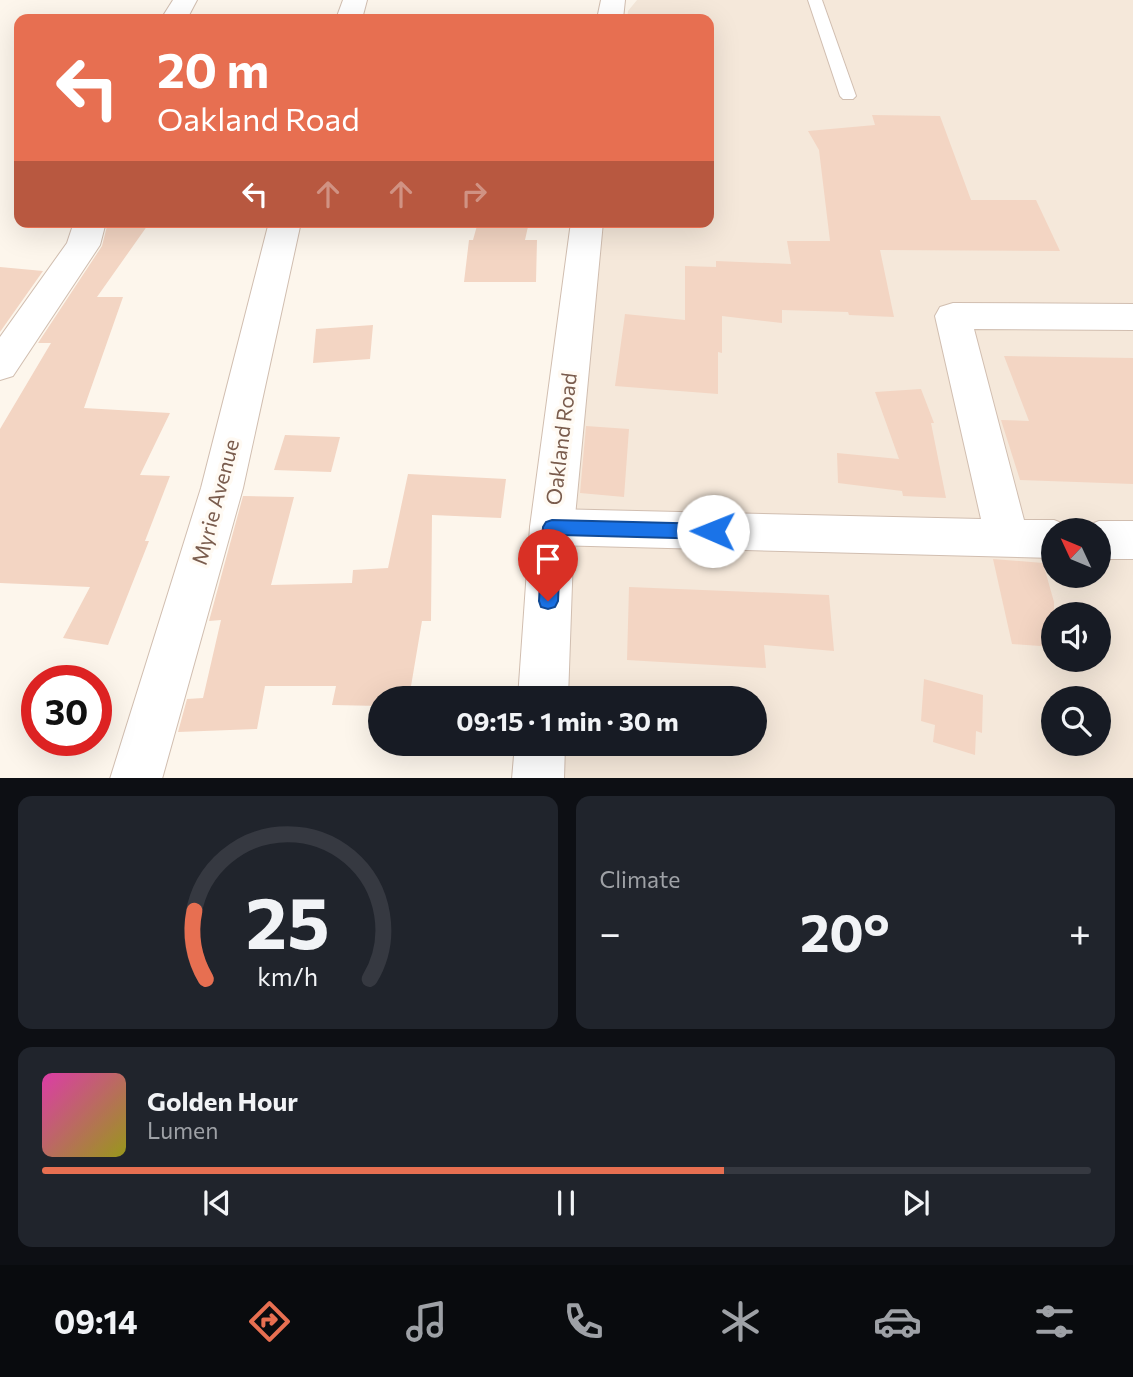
<!DOCTYPE html>
<html lang="en">
<head>
<meta charset="utf-8">
<style>
	body { margin:0; font-family:Commissioner,sans-serif; background:#20242c; color:#f1f3f6; height:100vh; display:flex; flex-direction:column; font-size:26px; white-space:nowrap }
	* { box-sizing:border-box; margin:0 }
	p { font-size:23px; color:#9ea1a6 }
	.icon { flex:none; width:38px; height:38px; fill:none; stroke:currentColor; stroke-width:2; stroke-linecap:round; stroke-linejoin:round }
	.map { position:relative; height:778px; overflow:hidden }
	.details { display:flex; flex-direction:column; gap:18px; padding:18px; background:#0d0f14; flex:1 }
	.details>* { flex:none }
	.guide { position:absolute; left:14px; top:14px; width:700px; height:214px; border-radius:14px; box-shadow:0 7px 28px #0002; background:#e76f51; color:#fff; overflow:hidden }
	.needle { width:46px; rotate:314deg }
	.buttons { position:absolute; left:1041px; top:518px; display:grid; gap:14px }
	.buttons a { display:grid; place-items:center; width:70px; height:70px; border-radius:50%; background:#171b24; box-shadow:0 7px 28px #0002; font-size:35px }
	.speed { position:absolute; left:21px; top:665px; display:flex; gap:14px; font-size:35px; font-weight:700; text-align:center }
	.speed>* { display:grid; place-content:center; width:91px; height:91px; border-radius:50%; background:#171b24; box-shadow:0 7px 28px #0002; line-height:1 }
	.speed .limit { border:10px solid #d22; background:#fff; color:#111 }
	.pin { position:absolute; display:grid; place-items:center; width:60px; height:60px; color:#fff; margin:-72px -30px; border-radius:50% 50% 50% 0; rotate:-45deg; box-shadow:0 0 7px #0007 }
	.pin .icon { rotate:45deg }
	.me { position:absolute; width:77px; margin:-38px; rotate:271deg; stroke-linejoin:round; filter:drop-shadow(0 0 5px #0008) }
	.turn { display:flex; align-items:center; gap:24px; height:147px; padding:0 28px; font-size:32px }
	.turn .icon { width:91px; height:91px; stroke-width:2.5 }
	.turn b { display:block; font-size:49px; line-height:60px }
	.lanes { display:flex; align-items:center; height:66px; padding:0 28px; background:#0003; justify-content:center; gap:35px; direction:ltr }
	.lanes .off { opacity:.35 }
	.big { font-size:52px; font-weight:700; line-height:1.1 }
	.details .tile { flex:1; display:flex; flex-direction:column; justify-content:center; gap:10px; min-width:0; padding:0 24px; border-radius:14px; background:#20242c }
	.details .dial { align-items:center; gap:0 }
	.dial svg { height:182px; overflow:visible; fill:none; stroke:#363941; stroke-width:7; stroke-linecap:round; text-anchor:middle }
	.dial text { fill:#f1f3f6; stroke:none }
	.song { display:flex; align-items:center; gap:21px }
	.cover { width:84px; height:84px; border-radius:10px; background:linear-gradient(135deg,hsl(320 70% 55%),hsl(60 70% 35%)) }
	.played { height:7px; border-radius:4px; background:linear-gradient(90deg,#e76f51 65%,#363941 65%) }
	.keys { display:flex; justify-content:space-around; direction:ltr }
	.heat { display:flex; justify-content:space-between; align-items:center; font-size:38px; direction:ltr }
	.details .tiles { flex:1; display:grid; gap:18px; grid-template-columns:1fr 1fr }
	.tile:last-child { grid-column:span 2 }
	.trip { position:absolute; left:368px; top:686px; width:399px; height:70px; border-radius:35px; background:#171b24; box-shadow:0 7px 28px #0002; font-weight:700; line-height:70px; text-align:center }
	.dock { display:flex; height:112px; justify-content:space-around; align-items:center; background:#090b0e; color:#9ea1a6 }
	.dock .icon { width:49px; height:49px }
	.dock .active { color:#e76f51 }
	.dock b { font-size:32px; color:#f1f3f6 }
	.map>svg:first-child { display:block }
	.residential { fill:#f5e8da; fill-rule:evenodd }
	.building { fill:#f3d5c3 }
	.lines { fill:none; stroke-linecap:round; stroke-linejoin:round }
	.service-casing { stroke:#d1beb0; stroke-width:2 }
	.minor-casing { stroke:#d1beb0; stroke-width:2 }
	.tertiary-casing { stroke:#d1beb0; stroke-width:2 }
	.service { fill:#fff; fill-rule:evenodd }
	.minor { fill:#fff; fill-rule:evenodd }
	.tertiary { fill:#fff; fill-rule:evenodd }
	.route { fill:#1a73e8; stroke:#114b97; stroke-width:2 }
	.labels { text-anchor:middle; stroke-width:7; stroke-linejoin:round; paint-order:stroke }
	.street-label { font-size:21px; fill:#7a5c4d; stroke:#fffaf3 }
</style>
</head>
<body>
<div class="map">
<svg width="1133" height="779" viewBox="0 0 1133 779">
	<rect width="100%" height="100%" fill="#fdf6ec"/>
	<path class="residential" d="M 637,0 L 1133,0 L 1133,778 L 556,779 L 557,744 L 754,744 L 754,698 L 558,698 L 566,465 L 599,222 L 709,222 L 709,19 L 627,19 L 628,11 ZM 1054,530 L 1099,530 L 1099,576 L 1054,576 ZM 1054,614 L 1099,614 L 1099,660 L 1054,660 ZM 1054,698 L 1099,698 L 1099,744 L 1054,744 Z"/>
	<g class="building">
		<path d="M 872,115 L 940,116 L 971,200 L 1036,200 L 1060,251 L 880,250 L 894,317 L 849,315 L 848,312 L 782,310 L 782,323 L 722,316 L 722,353 L 718,352 L 718,394 L 615,386 L 625,314 L 685,320 L 685,266 L 716,267 L 716,261 L 791,264 L 787,241 L 830,241 L 819,150 L 808,131 L 875,125 Z"/>
		<path d="M 108,222 L 150,222 L 97,297 L 123,297 L 84,408 L 170,413 L 140,475 L 170,476 L 145,541 L 149,541 L 108,645 L 63,638 L 90,587 L 0,583 L 0,429 L 51,343 L 38,343 L 102,246 Z"/>
		<path d="M 478,222 L 529,222 L 525,240 L 537,240 L 536,282 L 464,282 L 469,240 L 473,240 Z"/>
		<path d="M 0,267 L 43,271 L 0,332 Z"/>
		<path d="M 373,325 L 370,359 L 313,363 L 316,329 Z"/>
		<path d="M 1004,356 L 1133,358 L 1133,484 L 1020,480 L 1001,420 L 1029,421 Z"/>
		<path d="M 921,389 L 934,423 L 931,423 L 946,498 L 903,496 L 902,491 L 838,483 L 837,453 L 899,459 L 875,392 Z"/>
		<path d="M 586,426 L 629,429 L 624,497 L 580,493 Z"/>
		<path d="M 285,435 L 340,437 L 331,472 L 274,470 Z"/>
		<path d="M 408,474 L 506,479 L 501,518 L 432,515 L 431,621 L 422,621 L 409,698 L 380,698 L 380,706 L 332,705 L 336,686 L 265,686 L 257,729 L 178,732 L 187,699 L 203,698 L 221,620 L 209,621 L 243,496 L 294,497 L 271,585 L 352,583 L 353,570 L 388,568 Z"/>
		<path d="M 993,559 L 1043,563 L 1054,602 L 1054,647 L 1012,644 Z"/>
		<path d="M 629,587 L 829,595 L 834,651 L 764,645 L 766,668 L 627,660 Z"/>
		<path d="M 924,679 L 983,695 L 982,733 L 976,731 L 975,755 L 933,742 L 935,725 L 921,721 Z"/>
	</g>
	<g class="lines">
		<g class="service-casing">
			<path id="service" d="M 808,0 L 822,0 L 856,96 L 853,99 L 843,99 L 840,96 Z"/>
		</g>
		<g class="minor-casing">
			<g id="minor">
				<path d="M 173,0 L 197,0 L 187,19 L 161,19 Z"/>
				<path d="M 343,0 L 367,0 L 362,19 L 336,19 Z"/>
				<path d="M 74,222 L 106,222 L 100,245 L 13,376 L 0,380 L 0,337 L 67,243 Z"/>
				<path d="M 269,222 L 301,222 L 243,488 L 162,779 L 110,779 L 201,488 Z"/>
				<path d="M 953,303 L 1133,304 L 1133,330 L 974,329 L 1024,520 L 1054,520 L 1069,526 L 1072,530 L 1054,530 L 1054,558 L 552,545 L 537,540 L 530,527 L 537,514 L 552,509 L 981,519 L 935,316 L 940,307 Z"/>
				<path d="M 1099,521 L 1133,521 L 1133,559 L 1099,559 L 1099,530 L 1082,530 L 1084,527 Z"/>
			</g>
		</g>
		<g class="tertiary-casing">
			<g id="tertiary">
				<path d="M 601,0 L 625,0 L 623,19 L 597,19 Z"/>
				<path d="M 571,222 L 603,222 L 574,527 L 568,698 L 518,698 L 530,527 Z"/>
				<path d="M 515,744 L 565,744 L 564,779 L 512,779 Z"/>
			</g>
		</g>
		<use href="#service" class="service"/>
		<use href="#minor" class="minor"/>
		<use href="#tertiary" class="tertiary"/>
	</g>
	<path class="route" d="M 552,520 L 713,524 L 719,526 L 722,531 L 719,537 L 713,539 L 561,535 L 558,601 L 555,607 L 548,609 L 541,607 L 539,601 L 543,527 L 546,522 Z"/>
	<g class="labels">
		<g class="street-label">
			<text transform="translate(562 439) rotate(-83)" y="7">Oakland Road</text>
			<text transform="translate(216 502) rotate(-75)" y="7">Myrie Avenue</text>
		</g>
	</g>
</svg>
<div class="buttons">
<a><svg class="needle" viewBox="-14 -14 28 28"><path d="M0-13l5 13h-10z" fill="#e53935"/><path d="M0 13l5-13h-10z" fill="#9ea1a6"/></svg></a>
<a><svg class="icon" aria-label="sound" viewBox="0 0 24 24"><path d="M4 9h4l5-4v14l-5-4H4zM17 9q2 3 0 6"/></svg></a>
<a><svg class="icon" aria-label="search" viewBox="0 0 24 24"><circle cx="10" cy="10" r="6"/><path d="M15 15l6 6"/></svg></a>
</div>
<div class="speed"><div class="limit">30</div></div>
<div class="pin" style="left:548px;top:601px;background:#d93025"><svg class="icon" aria-label="arrive" viewBox="0 0 24 24"><path d="M6 21V4h12l-3 4 3 4H6"/></svg></div>
<svg class="me" style="left:713px;top:531px" viewBox="-20 -20 40 40"><circle r="19" fill="#fff"/><path d="M0-13L10 11 0 6-10 11z" fill="#1a73e8"/></svg>
<div class="trip">09:15 · 1 min · 30 m</div>
<div class="guide">
<div class="turn"><svg class="icon" aria-label="left" viewBox="0 0 24 24"><path d="M17 20v-9H6M10 6l-5 5 5 5"/></svg><div><b>20 m</b>Oakland Road</div></div>
<div class="lanes"><svg class="icon" aria-label="left" viewBox="0 0 24 24"><path d="M17 20v-9H6M10 6l-5 5 5 5"/></svg><svg class="icon off" aria-label="ahead" viewBox="0 0 24 24"><path d="M12 20V5M6 11l6-6 6 6"/></svg><svg class="icon off" aria-label="ahead" viewBox="0 0 24 24"><path d="M12 20V5M6 11l6-6 6 6"/></svg><svg class="icon off" aria-label="right" viewBox="0 0 24 24"><path d="M7 20v-9h11M14 6l5 5-5 5"/></svg></div>
</div>
</div>
<section class="details">
<div class="tiles">
<div class="tile dial"><svg viewBox="0 0 100 80">
<path d="M14 69A42 42 0 1 1 86 69"/>
<path d="M14 69A42 42 0 0 1 9 39" stroke="#e76f51"/>
<text x="50" y="56" font-size="32" font-weight="700">25</text>
<text x="50" y="72" font-size="11">km/h</text>
</svg></div>
<div class="tile"><p>Climate</p>
<div class="heat"><a>−</a><b class="big">20°</b><a>+</a></div>
</div>
<div class="tile">
<div class="song"><i class="cover"></i><div><b>Golden Hour</b><p>Lumen</p></div></div>
<div class="played"></div>
<div class="keys"><svg class="icon" aria-label="previous" viewBox="0 0 24 24"><path d="M18 5L8 12l10 7zM5 5v14"/></svg><svg class="icon" aria-label="pause" viewBox="0 0 24 24"><path d="M8 5v14M16 5v14"/></svg><svg class="icon" aria-label="next" viewBox="0 0 24 24"><path d="M6 5l10 7-10 7zM19 5v14"/></svg></div>
</div>
</div>
</section>
<nav class="dock">
<b>09:14</b>
<svg class="icon active" aria-label="directions" viewBox="0 0 24 24"><path d="M12 3l9 9-9 9-9-9zM9 14v-3h6M13 9l2 2-2 2"/></svg>
<svg class="icon" aria-label="music" viewBox="0 0 24 24"><path d="M9 18V5l10-2v13"/><circle cx="6" cy="18" r="3"/><circle cx="16" cy="16" r="3"/></svg>
<svg class="icon" aria-label="phone" viewBox="0 0 24 24"><path d="M5 4h4l2 5-3 2q2 4 5 5l2-3 5 2v4C11 20 4 13 5 4z"/></svg>
<svg class="icon" aria-label="climate" viewBox="0 0 24 24"><path d="M12 3v18M4 7l16 10M4 17L20 7"/></svg>
<svg class="icon" aria-label="car" viewBox="0 0 24 24"><path d="M5 17H2v-5l4-1 3-4h7l3 4 3 1v5h-3M9 17h6M6 11h13"/><circle cx="7" cy="17" r="2"/><circle cx="17" cy="17" r="2"/></svg>
<svg class="icon" aria-label="filters" viewBox="0 0 24 24"><path d="M4 7h16M4 17h16"/><circle cx="9" cy="7" r="2"/><circle cx="15" cy="17" r="2"/></svg>
</nav>
</body>
</html>
